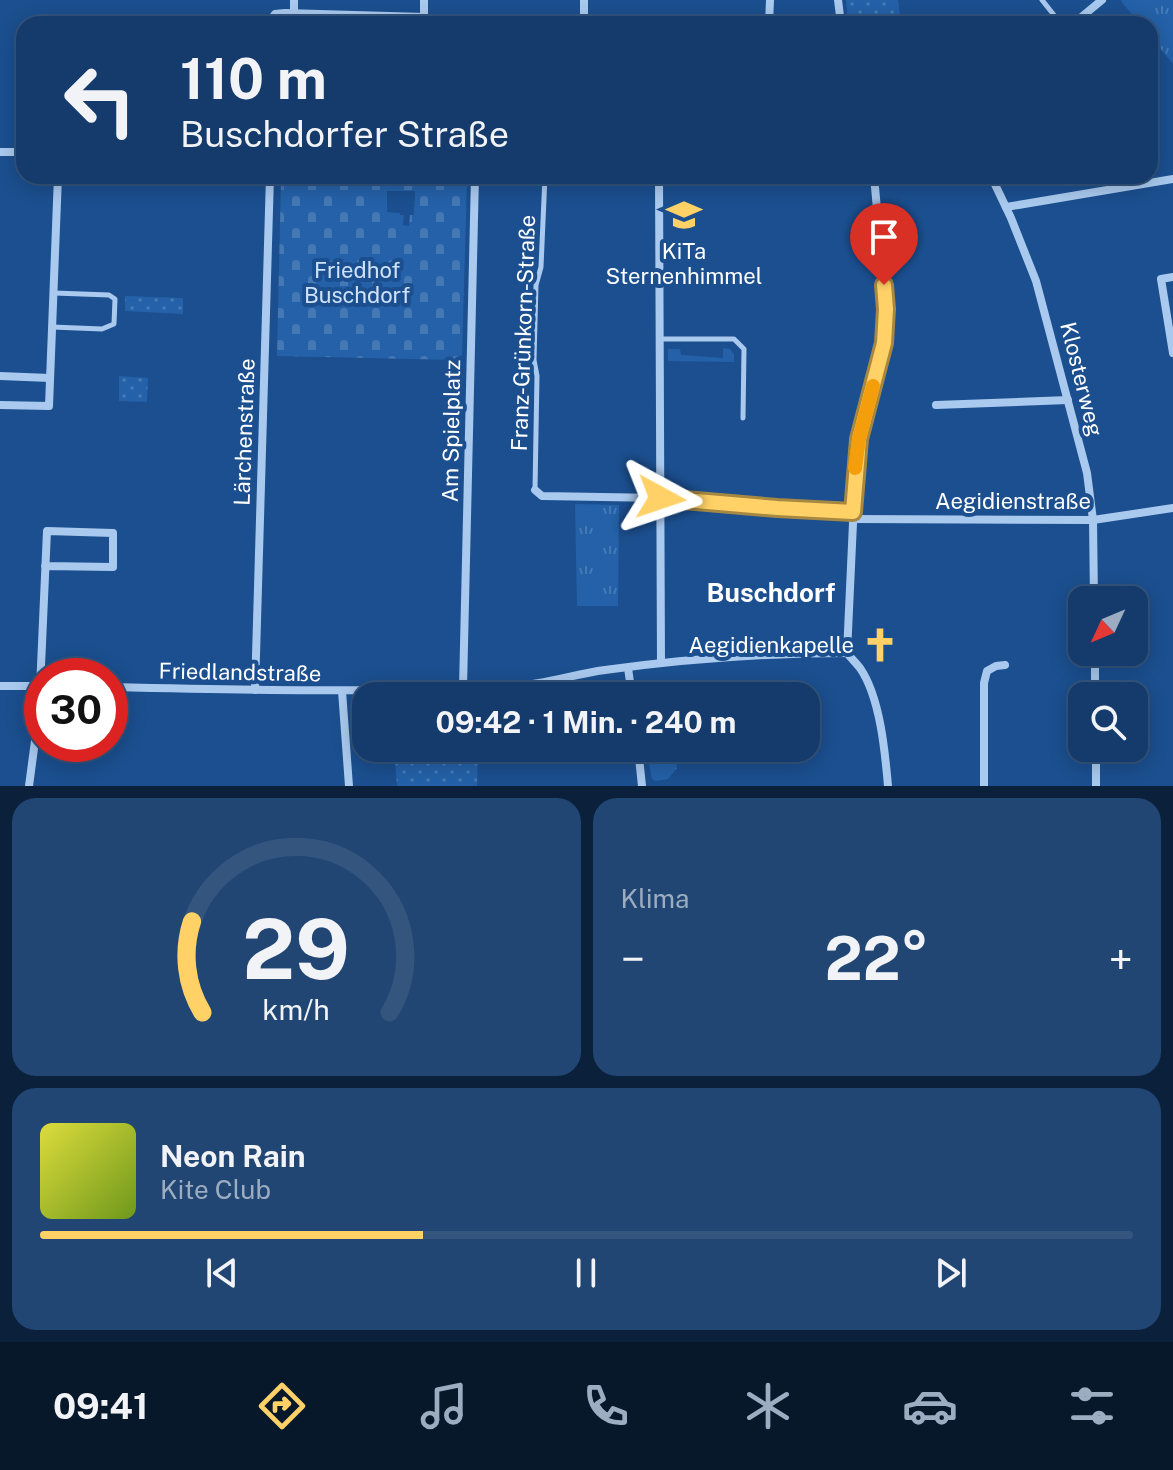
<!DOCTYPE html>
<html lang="de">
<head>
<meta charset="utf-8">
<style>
	body { margin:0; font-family:"Public Sans",sans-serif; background:#214673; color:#f1f3f6; height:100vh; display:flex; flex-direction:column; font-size:30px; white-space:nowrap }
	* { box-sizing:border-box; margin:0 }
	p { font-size:26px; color:#9dadc1 }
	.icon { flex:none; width:44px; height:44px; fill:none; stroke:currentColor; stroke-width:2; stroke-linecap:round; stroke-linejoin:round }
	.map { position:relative; height:786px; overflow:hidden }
	.sheet { display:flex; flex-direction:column; gap:12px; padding:12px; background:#0b203b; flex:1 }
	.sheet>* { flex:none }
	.guide { position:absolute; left:16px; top:16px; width:1142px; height:168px; border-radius:24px; box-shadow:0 4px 20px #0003,0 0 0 2px #33557e; background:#143b6b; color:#f1f3f6; overflow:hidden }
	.needle { width:52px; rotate:226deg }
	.fabs { position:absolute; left:1068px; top:586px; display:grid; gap:16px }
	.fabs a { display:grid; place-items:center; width:80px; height:80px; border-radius:16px; background:#143b6b; box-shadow:0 4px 20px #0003,0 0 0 2px #33557e; font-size:40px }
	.speed { position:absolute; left:24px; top:658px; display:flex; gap:16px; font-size:40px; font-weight:700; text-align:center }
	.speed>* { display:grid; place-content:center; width:104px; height:104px; border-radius:50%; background:#143b6b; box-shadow:0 4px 20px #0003,0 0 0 2px #33557e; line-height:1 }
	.speed .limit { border:12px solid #d22; background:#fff; color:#111 }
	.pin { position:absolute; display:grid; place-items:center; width:68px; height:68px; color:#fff; margin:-82px -34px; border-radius:50% 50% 50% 0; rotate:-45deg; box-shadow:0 0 8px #0007 }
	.pin .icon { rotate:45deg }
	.me { position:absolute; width:88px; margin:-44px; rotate:95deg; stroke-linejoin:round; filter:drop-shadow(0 0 6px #0008) }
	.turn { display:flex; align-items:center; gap:28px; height:168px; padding:0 32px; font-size:36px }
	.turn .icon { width:104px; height:104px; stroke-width:2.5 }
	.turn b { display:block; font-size:56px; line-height:68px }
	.big { font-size:60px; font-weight:700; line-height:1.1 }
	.sheet .card { flex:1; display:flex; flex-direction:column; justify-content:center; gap:12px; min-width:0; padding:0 28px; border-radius:24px; background:#214673 }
	.sheet .dial { align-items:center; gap:0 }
	.dial svg { height:208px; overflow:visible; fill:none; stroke:#33557e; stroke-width:7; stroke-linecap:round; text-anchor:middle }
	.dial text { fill:#f1f3f6; stroke:none }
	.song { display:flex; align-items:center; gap:24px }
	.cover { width:96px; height:96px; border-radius:12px; background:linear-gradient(135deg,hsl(60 70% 55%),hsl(80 70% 35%)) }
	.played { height:8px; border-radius:4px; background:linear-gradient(90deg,#ffd166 35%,#33557e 35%) }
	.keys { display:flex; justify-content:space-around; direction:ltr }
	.heat { display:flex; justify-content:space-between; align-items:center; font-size:44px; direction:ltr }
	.sheet .tiles { flex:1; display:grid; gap:12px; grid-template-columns:1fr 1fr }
	.card:last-child { grid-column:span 2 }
	.trip { position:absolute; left:352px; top:682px; width:468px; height:80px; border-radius:24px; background:#143b6b; box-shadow:0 4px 20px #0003,0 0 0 2px #33557e; font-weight:700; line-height:80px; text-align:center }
	.dock { display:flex; height:128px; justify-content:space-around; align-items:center; background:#08182b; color:#9dadc1 }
	.dock .icon { width:56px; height:56px }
	.dock .current { color:#ffd166 }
	.dock b { font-size:36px; color:#f1f3f6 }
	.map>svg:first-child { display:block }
	.grass { fill:url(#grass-tufts) }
	.cemetery { fill:url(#cemetery-stones); fill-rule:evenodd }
	.park { fill:url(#park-dots) }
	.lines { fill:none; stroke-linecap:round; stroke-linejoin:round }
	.service { stroke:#a9c9ee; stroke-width:5 }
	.minor { stroke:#a9c9ee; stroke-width:8 }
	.route-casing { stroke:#a68842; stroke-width:20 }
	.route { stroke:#ffd166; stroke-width:14 }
	.slow { stroke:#f59e0b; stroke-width:14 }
	.labels { text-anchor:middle; stroke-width:8; stroke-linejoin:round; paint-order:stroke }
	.poi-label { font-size:22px; fill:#fff; stroke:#1b4f8f }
	.park-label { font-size:22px; fill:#cfe3fa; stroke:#1b4f8f }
	.street-label { font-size:22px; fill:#fff; stroke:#1b4f8f }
	.quarter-label { font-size:26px; font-weight:bold; fill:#fff; stroke:#1b4f8f }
</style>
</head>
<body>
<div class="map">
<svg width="1173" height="786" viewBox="0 0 1173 786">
	<defs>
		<pattern id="grass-tufts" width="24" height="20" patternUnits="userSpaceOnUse" patternTransform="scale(2)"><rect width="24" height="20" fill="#2461a8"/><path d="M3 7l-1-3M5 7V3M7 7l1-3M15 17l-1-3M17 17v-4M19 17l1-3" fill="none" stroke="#4579b5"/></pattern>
		<pattern id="cemetery-stones" width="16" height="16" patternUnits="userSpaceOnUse" patternTransform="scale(2)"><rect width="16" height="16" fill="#2461a8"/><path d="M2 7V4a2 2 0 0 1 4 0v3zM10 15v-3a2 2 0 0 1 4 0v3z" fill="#4579b5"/></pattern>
		<pattern id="park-dots" width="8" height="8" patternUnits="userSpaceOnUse" patternTransform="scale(2)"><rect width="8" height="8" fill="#2461a8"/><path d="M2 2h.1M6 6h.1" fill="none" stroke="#4579b5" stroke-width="1.8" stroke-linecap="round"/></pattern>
	</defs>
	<rect width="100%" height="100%" fill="#1b4f8f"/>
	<g class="grass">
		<path d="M 1122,0 L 1173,0 L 1173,64 L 1150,36 L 1150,24 L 1140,24 L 1121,1 Z"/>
		<path d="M 723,348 L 730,349 L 734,354 L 734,362 L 668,361 L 668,349 L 680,349 L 681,355 L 723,358 Z"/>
		<path d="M 575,504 L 619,505 L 618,606 L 577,606 Z"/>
		<path d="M 646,748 L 664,748 L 665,759 L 676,758 L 677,768 L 668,779 L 656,781 L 652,779 Z"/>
	</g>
	<path class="cemetery" d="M 286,176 L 467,181 L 462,355 L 456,360 L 277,356 L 281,180 ZM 387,191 L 415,191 L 414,215 L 410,215 L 409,226 L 403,225 L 404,215 L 400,215 L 400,213 L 387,212 Z"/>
	<g class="park">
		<path d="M 846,0 L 898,0 L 901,24 L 848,24 Z"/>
		<path d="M 125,296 L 183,298 L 183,314 L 125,311 Z"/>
		<path d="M 119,376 L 148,378 L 147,402 L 119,401 Z"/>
		<path d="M 394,748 L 478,748 L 477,786 L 397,786 Z"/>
	</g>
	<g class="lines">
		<g class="service">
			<path d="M 1042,0 L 1061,24"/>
			<path d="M 52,327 L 102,329 L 114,324 L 115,299 L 109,295 L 54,293"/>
			<path d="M 661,339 L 734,339 L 744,349 L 743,418"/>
			<path d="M 535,489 L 537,376 L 534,360 L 536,285 L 541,267 L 545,176"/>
		</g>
		<g class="minor">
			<path d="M 294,0 L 294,13"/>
			<path d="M 838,0 L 841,24"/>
			<path d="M 270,24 L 270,21 L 275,14 L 285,13 L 424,17 L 424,0"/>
			<path d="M 584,24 L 584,0"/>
			<path d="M 769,24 L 770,0"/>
			<path d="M 1073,24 L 1102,0"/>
			<path d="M 0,152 L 24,152"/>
			<path d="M 659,176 L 661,663"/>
			<path d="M 874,176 L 886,309 L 884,343 L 859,439 L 856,458 L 847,653 C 851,658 856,663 860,668 C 880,697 885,751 888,786"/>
			<path d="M 991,176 L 1011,218 L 1036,281 L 1087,473 L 1093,520 L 1094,600"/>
			<path d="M 1006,207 L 1173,179"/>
			<path d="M 1173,277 L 1161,279 L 1173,353"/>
			<path d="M 0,376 L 50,378"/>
			<path d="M 0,405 L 49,406 L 58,176"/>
			<path d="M 936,405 L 1068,400"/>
			<path d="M 535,490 L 542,496 L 661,498 L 777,508 L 853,512"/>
			<path d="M 852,519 L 1093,520 L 1173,508"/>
			<path d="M 1095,652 L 1095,696"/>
			<path d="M 628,668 L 632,696"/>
			<path d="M 0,686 L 41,686"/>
			<path d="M 110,687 C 245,690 381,693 516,686 C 546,684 575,674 605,670 C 686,659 766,653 847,653"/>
			<path d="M 463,688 L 475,176"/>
			<path d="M 255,690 L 270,176"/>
			<path d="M 342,691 L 349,786"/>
			<path d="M 638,748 L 642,786"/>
			<path d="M 1096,748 L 1096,786"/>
			<path d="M 29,786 L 39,711 L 47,531 L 113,533 L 113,567 L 45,566"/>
			<path d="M 984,786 L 984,683 L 987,671 L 996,666 L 1005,665"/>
		</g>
	</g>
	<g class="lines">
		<g class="route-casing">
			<path id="route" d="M 661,498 L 777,508 L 853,512 L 859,439 L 884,343 L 886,309 L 884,285"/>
		</g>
		<use href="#route" class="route"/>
		<path class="slow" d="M 855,468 L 859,439 L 873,386"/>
	</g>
	<defs>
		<g id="school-bare" transform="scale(2.76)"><path d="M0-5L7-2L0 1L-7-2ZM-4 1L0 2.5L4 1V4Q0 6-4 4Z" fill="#ffd166" stroke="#1b4f8f" stroke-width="2.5" paint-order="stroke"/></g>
		<g id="church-bare" transform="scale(2.76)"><path d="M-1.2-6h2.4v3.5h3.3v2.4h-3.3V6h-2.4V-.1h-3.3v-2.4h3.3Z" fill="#ffd166" stroke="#1b4f8f" stroke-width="2.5" paint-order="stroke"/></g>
	</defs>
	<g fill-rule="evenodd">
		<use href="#school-bare" x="684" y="215"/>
		<use href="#church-bare" x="880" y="645"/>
	</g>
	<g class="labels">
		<g class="poi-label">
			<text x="684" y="259">KiTa<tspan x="684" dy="25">Sternenhimmel</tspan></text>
			<text x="854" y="653" text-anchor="end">Aegidienkapelle</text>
		</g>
		<g class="park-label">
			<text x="357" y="278">Friedhof<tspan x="357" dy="25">Buschdorf</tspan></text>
		</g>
		<g class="street-label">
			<text transform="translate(523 333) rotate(-88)" y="8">Franz-Grünkorn-Straße</text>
			<text transform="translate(1082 379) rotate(76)" y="8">Klosterweg</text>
			<text transform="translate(451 431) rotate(-89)" y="8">Am Spielplatz</text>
			<text transform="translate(244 432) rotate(-88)" y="8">Lärchenstraße</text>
			<text x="1013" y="509">Aegidienstraße</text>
			<text transform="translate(240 672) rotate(1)" y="8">Friedlandstraße</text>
		</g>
		<g class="quarter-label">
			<text x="771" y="602">Buschdorf</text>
		</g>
	</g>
</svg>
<div class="fabs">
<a><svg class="needle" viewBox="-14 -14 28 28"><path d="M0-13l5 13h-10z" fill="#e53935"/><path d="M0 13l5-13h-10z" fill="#9dadc1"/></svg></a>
<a><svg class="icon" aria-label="search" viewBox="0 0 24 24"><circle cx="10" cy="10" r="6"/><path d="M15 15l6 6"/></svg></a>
</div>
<div class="speed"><div class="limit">30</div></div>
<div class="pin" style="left:884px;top:285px;background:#d93025"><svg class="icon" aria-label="arrive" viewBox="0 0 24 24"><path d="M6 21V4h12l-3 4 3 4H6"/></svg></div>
<svg class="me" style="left:661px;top:498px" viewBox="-20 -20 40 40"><path d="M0-17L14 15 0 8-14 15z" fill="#ffd166" stroke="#fff" stroke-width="4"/></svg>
<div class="trip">09:42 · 1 Min. · 240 m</div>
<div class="guide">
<div class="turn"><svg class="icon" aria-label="left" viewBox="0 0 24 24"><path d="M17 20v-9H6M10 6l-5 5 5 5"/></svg><div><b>110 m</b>Buschdorfer Straße</div></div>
</div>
</div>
<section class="sheet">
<div class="tiles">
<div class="card dial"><svg viewBox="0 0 100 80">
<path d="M14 69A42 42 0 1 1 86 69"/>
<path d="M14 69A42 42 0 0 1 10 34" stroke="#ffd166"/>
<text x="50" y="56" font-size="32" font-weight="700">29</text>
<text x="50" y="72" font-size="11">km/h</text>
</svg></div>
<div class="card"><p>Klima</p>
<div class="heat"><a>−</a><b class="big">22°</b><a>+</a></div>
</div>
<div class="card">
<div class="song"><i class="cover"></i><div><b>Neon Rain</b><p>Kite Club</p></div></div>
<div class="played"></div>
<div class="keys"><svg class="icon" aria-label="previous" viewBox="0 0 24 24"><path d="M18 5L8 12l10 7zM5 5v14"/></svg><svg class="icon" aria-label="pause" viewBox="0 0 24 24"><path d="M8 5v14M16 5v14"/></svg><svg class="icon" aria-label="next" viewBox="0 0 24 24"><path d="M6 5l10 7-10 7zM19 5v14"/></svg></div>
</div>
</div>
</section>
<nav class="dock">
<b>09:41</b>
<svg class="icon current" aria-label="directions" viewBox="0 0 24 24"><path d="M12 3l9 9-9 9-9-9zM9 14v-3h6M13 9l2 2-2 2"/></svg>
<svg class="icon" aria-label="music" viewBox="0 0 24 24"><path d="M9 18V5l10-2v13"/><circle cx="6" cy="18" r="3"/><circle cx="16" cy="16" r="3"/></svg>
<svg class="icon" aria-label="phone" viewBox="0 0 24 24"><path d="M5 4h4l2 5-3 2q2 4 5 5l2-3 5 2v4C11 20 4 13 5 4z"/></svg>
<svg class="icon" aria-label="climate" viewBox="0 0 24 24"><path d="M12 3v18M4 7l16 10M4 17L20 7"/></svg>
<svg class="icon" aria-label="car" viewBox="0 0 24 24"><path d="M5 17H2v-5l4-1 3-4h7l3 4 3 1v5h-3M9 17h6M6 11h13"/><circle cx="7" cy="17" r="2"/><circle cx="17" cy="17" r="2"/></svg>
<svg class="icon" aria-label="filters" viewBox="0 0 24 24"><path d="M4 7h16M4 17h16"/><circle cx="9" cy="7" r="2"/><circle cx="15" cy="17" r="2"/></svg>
</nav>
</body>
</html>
